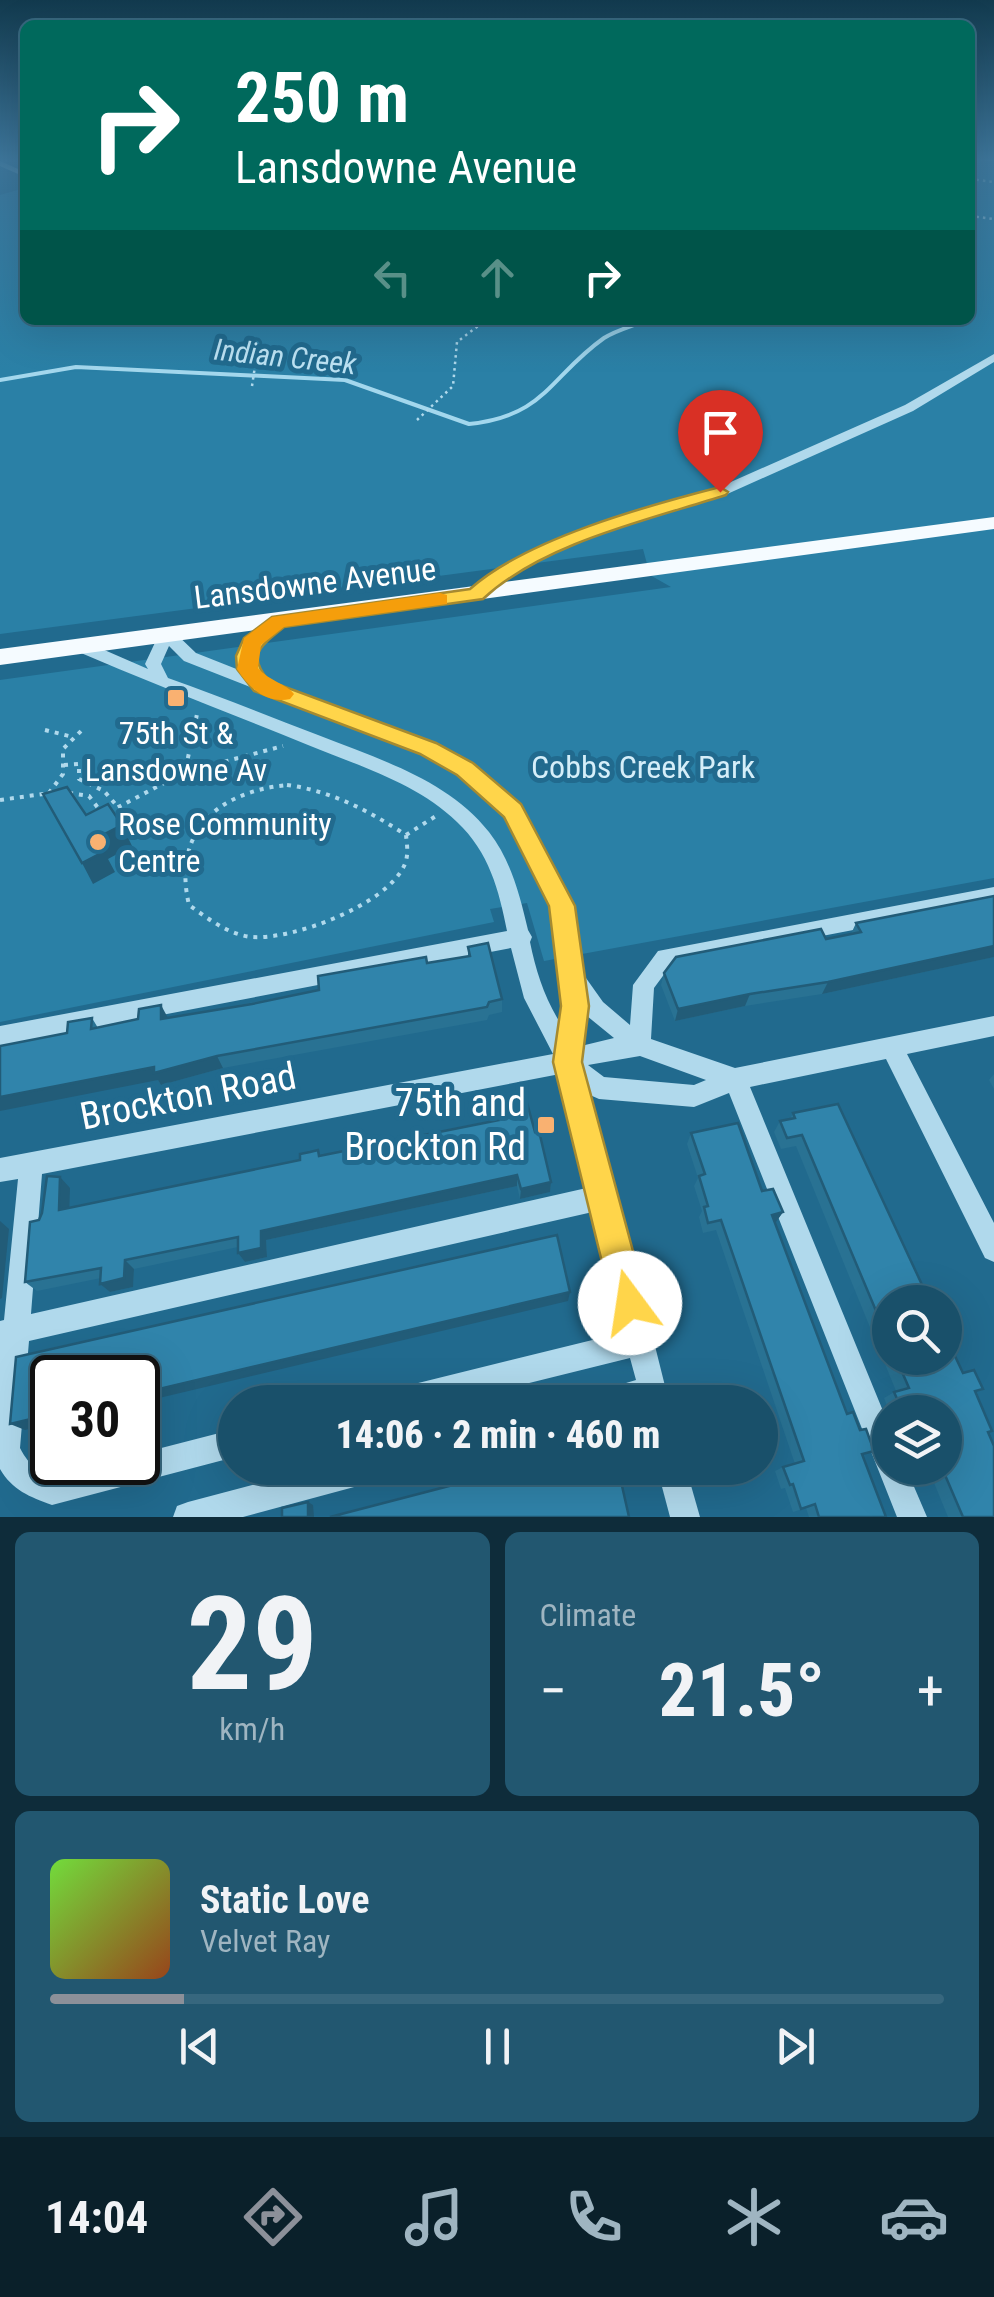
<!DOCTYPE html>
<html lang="en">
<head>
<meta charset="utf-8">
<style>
	body { margin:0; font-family:"Roboto Condensed",sans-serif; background:#225770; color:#f1f3f6; height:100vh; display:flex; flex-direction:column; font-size:38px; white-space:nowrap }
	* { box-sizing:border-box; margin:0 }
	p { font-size:32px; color:#9fb5c1 }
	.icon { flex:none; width:55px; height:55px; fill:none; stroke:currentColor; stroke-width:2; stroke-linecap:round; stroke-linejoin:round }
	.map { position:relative; height:1517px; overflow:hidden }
	.side { display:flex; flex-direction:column; gap:15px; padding:15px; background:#0e2c3a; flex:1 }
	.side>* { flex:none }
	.top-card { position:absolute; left:20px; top:20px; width:955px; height:305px; border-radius:15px; box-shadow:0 10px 40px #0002,0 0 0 2px #37677e; background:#00695c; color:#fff; overflow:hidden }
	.tools { position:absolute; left:872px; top:1285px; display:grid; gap:20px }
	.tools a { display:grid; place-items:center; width:90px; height:90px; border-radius:50%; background:#19506a; box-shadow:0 10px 40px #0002,0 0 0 2px #37677e; font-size:50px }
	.speed { position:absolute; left:30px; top:1355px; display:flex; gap:20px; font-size:50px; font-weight:700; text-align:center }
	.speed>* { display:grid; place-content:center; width:130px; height:130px; border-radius:50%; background:#19506a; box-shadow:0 10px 40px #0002,0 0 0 2px #37677e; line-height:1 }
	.speed .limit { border:5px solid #111; border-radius:15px; background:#fff; color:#111 }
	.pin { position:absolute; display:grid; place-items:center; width:85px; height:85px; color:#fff; margin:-102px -42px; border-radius:50% 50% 50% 0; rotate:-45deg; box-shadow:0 0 10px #0007 }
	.pin .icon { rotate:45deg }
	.me { position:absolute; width:110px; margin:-55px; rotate:346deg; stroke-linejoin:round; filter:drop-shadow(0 0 8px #0008) }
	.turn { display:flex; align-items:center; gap:35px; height:210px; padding:0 50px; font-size:45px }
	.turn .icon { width:130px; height:130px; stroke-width:2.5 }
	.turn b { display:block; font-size:70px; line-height:85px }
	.lanes { display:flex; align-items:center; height:95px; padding:0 50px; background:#0003; justify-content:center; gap:50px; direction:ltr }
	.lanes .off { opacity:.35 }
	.big { font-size:75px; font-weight:800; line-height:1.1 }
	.side .widget { flex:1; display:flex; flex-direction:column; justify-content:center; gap:15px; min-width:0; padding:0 35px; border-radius:15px; background:#225770 }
	.side .dial { align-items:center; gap:0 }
	.dial b { font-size:130px; line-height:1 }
	.song { display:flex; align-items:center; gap:30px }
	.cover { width:120px; height:120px; border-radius:15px; background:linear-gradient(135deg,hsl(100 70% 55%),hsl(20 70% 35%)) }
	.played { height:10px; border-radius:5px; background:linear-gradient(90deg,#8c9099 15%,#37677e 15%) }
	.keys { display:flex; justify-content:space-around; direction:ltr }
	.heat { display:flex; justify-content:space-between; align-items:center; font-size:55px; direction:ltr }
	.side .tiles { flex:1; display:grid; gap:15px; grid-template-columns:1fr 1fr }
	.widget:last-child { grid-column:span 2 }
	.trip { position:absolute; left:218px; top:1385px; width:560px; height:100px; border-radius:50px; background:#19506a; box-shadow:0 10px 40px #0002,0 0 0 2px #37677e; font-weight:800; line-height:100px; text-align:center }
	.dock { display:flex; height:160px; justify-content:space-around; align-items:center; background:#0a202a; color:#9fb5c1 }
	.dock .icon { width:70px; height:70px }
	.dock .current { color:#8c9099 }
	.dock b { font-size:45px; color:#f1f3f6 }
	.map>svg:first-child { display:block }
	.green { fill:#2a80a6 }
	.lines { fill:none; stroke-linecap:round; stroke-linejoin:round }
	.stream { stroke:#a3d7ed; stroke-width:4 }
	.path-far1 { stroke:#b0d9ec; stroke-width:2.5; stroke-dasharray:2.5 4; stroke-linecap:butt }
	.path { stroke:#b0d9ec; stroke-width:4; stroke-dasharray:4 6; stroke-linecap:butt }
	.minor { fill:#b0d9ec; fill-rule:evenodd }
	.major { fill:#f5fbff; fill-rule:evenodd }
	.wall { fill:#297293 }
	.shaded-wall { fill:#225c78 }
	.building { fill:#3084ab; stroke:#225c78; stroke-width:2.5 }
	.route { fill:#ffd54a; stroke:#a68a30; stroke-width:2.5 }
	.slow { fill:#f59e0b }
	.poi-dot { fill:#f9b171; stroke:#216a8e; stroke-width:4 }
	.labels { text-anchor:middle; stroke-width:10; stroke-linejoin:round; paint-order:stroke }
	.far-water-label { font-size:30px; font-style:italic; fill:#bce2f3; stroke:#216a8e }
	.street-label { font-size:32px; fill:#fff; stroke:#216a8e }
	.poi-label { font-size:32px; fill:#fff; stroke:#216a8e }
	.park-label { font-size:32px; fill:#d5eef9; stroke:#216a8e }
	.near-street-label { font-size:38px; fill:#fff; stroke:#216a8e }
	.near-poi-label { font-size:38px; fill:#fff; stroke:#216a8e; text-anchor:end }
</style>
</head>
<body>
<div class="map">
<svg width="994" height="1517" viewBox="0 0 994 1517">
	<rect width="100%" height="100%" fill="#216a8e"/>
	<path class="green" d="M 970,158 L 994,158 L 994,878 L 544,961 L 527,903 L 490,909 L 494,922 L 0,1022 L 0,680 L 671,587 L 650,575 L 643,549 L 0,634 L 0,195 L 25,188 L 25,320 L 970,320 Z"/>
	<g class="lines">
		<g class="stream">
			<path d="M 981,158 L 994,159"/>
			<path d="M 0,380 L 76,367 L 345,380 L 469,424 C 546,416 550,376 604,338 C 616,330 633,326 647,320"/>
		</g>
		<g class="path-far1">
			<path d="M 970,179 L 994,182"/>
			<path d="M 970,216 L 994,219"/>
			<path d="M 252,386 L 257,353"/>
			<path d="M 417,420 L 453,386 L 457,342 L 486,320"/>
		</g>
		<g class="path">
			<path d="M 45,730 L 73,737"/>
			<path d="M 64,765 L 79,764 L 79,779 L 104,791 L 118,807"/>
			<path d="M 186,772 L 283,746"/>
			<path d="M 287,785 C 332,791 369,811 406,835 C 407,845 409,856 404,866 C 386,905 293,940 252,937 C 229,935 207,918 189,905 C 172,832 217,792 287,785 Z"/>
			<path d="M 49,793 L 63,774 L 63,749 L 83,729"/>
			<path d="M 69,793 L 89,796 L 101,812"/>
			<path d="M 0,800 L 50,793"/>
			<path d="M 109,812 L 185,772 L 197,714"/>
			<path d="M 406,835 L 436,816"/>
		</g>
		<g class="minor">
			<path d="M 0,161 L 25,172 L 25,177 L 0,166 Z"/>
			<path d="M 994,354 L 994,362 L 913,411 L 725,495 L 581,540 L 499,581 L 481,598 L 471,598 L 469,595 L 489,575 L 571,534 L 715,489 L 905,405 Z"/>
			<path d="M 279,616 L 287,621 C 267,643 242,648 267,680 L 434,744 L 471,764 L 519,806 L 572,906 L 581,971 L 603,1002 L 630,1025 L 633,985 L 658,951 L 994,887 L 994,903 L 671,965 L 654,988 L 651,1039 L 735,1068 L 994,1016 L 994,1036 L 907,1054 L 994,1223 L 994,1262 L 985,1258 L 886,1059 L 750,1087 L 890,1428 L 890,1468 L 906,1468 L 927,1517 L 897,1517 L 729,1093 L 694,1107 L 599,1099 L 590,1095 L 616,1190 L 669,1402 L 592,1402 L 596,1392 L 636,1380 L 630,1358 L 452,1402 L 384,1402 L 388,1392 L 398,1388 L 625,1332 L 597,1211 L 29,1341 L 20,1448 C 40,1487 64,1471 97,1464 C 110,1461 124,1462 138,1462 L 138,1454 L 235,1429 L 235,1457 L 52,1505 C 30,1497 12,1490 0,1469 L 0,1321 L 4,1320 L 18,1179 L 0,1182 L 0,1158 L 553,1054 L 524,998 L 511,948 L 0,1046 L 0,1026 L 507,931 C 499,890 489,852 457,822 C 417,783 359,766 308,745 C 230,713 152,684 74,650 L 72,646 L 80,641 L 86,642 L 148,669 L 145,664 L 159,634 L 167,629 L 172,630 L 196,653 L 244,672 C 233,646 257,626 279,616 ZM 169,646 L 184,661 L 422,754 L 459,774 L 506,816 L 552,906 L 564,1006 L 562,1026 C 545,999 536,972 530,942 L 532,937 L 528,930 C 520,896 511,860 489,832 C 447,779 378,759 318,735 C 268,716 219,696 168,678 L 161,664 ZM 585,1012 L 587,1016 L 614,1038 L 581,1046 ZM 640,1056 L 706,1080 L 694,1085 L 604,1077 L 588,1065 ZM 560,1074 L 591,1187 L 31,1314 L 42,1174 Z"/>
			<path d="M 317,1468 L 384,1468 L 379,1478 L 369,1483 L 243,1517 L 173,1517 L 177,1506 L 188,1502 Z"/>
			<path d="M 657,1468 L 686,1468 L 700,1517 L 670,1517 Z"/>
		</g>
		<path class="major" d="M 994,517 L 994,529 L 0,665 L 0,649 Z"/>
	</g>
	<g class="wall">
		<path d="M 994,896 L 994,957 L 822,994 L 745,1006 L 675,1021 L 661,985 L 664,973 L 851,934 L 856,923 Z"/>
		<path d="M 468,947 L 502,999 L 502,1012 L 489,1015 L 487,1020 L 223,1068 L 161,1085 L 158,1080 L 67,1033 L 92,1018 L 98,1028 L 168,1018 L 319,990 L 427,963 L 468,956 Z"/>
		<path d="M 994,1074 L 994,1089 L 989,1080 Z"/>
		<path d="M 497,1113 L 535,1132 L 551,1182 L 550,1192 L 520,1199 L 517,1186 L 266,1240 L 267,1257 L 245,1262 L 238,1253 L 238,1247 L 134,1269 L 133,1287 L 110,1292 L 100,1284 L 101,1278 L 37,1291 L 25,1282 L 39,1220 L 70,1188 L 69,1208 L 497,1121 Z"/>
		<path d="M 793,1113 L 890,1302 L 890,1358 L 945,1358 L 963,1373 L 975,1392 L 988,1433 L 994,1517 L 948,1517 L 928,1468 L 945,1468 L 945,1412 L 890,1413 L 884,1398 L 896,1391 L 796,1146 L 781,1149 L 774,1132 L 780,1121 L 790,1119 Z"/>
		<path d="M 691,1133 L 762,1191 L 783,1212 L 775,1223 L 886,1517 L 809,1517 L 806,1508 L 793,1512 L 785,1488 L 781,1489 L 775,1471 L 783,1467 L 795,1464 L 716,1230 L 703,1233 L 699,1217 L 702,1211 L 694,1186 L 698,1178 L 687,1144 Z"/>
	</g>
	<g class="shaded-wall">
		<path d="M 122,825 L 132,846 L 108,859 L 115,872 L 93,884 L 82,863 L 97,838 Z"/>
		<path d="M 994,946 L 994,957 L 822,994 L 828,982 Z"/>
		<path d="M 750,994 L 745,1006 L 675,1021 L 678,1009 Z"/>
		<path d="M 161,1005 L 168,1018 L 161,1019 Z"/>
		<path d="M 217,1056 L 223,1068 L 161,1085 L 158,1080 L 0,1111 L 0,1097 Z"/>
		<path d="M 517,1175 L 517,1186 L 266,1240 L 267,1257 L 245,1262 L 238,1253 L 261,1231 Z"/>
		<path d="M 60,1177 L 70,1188 L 69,1220 L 59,1210 Z"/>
		<path d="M 551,1182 L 550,1192 L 520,1199 L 521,1189 Z"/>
		<path d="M 783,1212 L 776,1222 L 766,1225 L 772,1215 Z"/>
		<path d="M 0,1221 L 9,1229 L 2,1298 L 0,1299 Z"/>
		<path d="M 125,1260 L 134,1269 L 133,1287 L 110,1292 L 100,1284 Z"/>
		<path d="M 570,1292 L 568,1301 L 138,1403 L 138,1394 Z"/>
		<path d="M 52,1414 L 52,1424 L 25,1430 L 10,1424 Z"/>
		<path d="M 308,1502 L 313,1505 L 314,1517 L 308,1517 Z"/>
	</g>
	<g class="building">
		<path d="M 67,787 L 86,815 L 108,804 L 122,825 L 97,838 L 105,851 L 82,863 L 43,794 Z"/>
		<path d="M 994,896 L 994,946 L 828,982 L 750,994 L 678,1009 L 664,973 L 676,957 L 821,929 L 826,939 L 861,932 L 856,923 Z"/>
		<path d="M 488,943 L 502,999 L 489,1002 L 487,1007 L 217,1056 L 154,1073 L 154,1067 L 0,1097 L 0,1046 L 67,1033 L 68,1022 L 92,1018 L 91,1029 L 138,1019 L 139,1009 L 161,1005 L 161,1019 L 252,1004 L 319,990 L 318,976 L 426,957 L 427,963 L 470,956 L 468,947 Z"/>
		<path d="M 527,1103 L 535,1132 L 539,1131 L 551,1182 L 521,1189 L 517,1175 L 261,1231 L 261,1248 L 238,1253 L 238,1237 L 125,1260 L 124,1278 L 100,1284 L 101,1268 L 25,1282 L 30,1222 L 39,1220 L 42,1213 L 47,1176 L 60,1177 L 59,1210 L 300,1160 L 300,1154 L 310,1152 L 318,1150 L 319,1156 L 499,1120 L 497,1113 Z"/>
		<path d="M 838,1104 L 930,1302 L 890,1302 L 890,1344 L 802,1135 L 787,1138 L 780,1121 L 795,1118 L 793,1113 Z"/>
		<path d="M 738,1123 L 762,1191 L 773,1189 L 783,1212 L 772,1215 L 847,1414 L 853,1412 L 860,1430 L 866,1429 L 874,1451 L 862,1454 L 886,1517 L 819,1517 L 815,1504 L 801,1509 L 793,1484 L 790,1485 L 783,1467 L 804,1461 L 721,1220 L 708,1223 L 704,1207 L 708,1206 L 699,1176 L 705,1174 L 691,1133 Z"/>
		<path d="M 557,1235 L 570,1292 L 138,1394 L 138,1378 L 52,1378 L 52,1414 L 10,1424 L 16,1357 Z"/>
		<path d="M 945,1335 L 963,1373 L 974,1370 L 983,1389 L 975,1391 L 992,1431 L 988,1432 L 994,1446 L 994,1517 L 963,1517 L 942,1468 L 945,1468 L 945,1412 L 903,1412 L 894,1392 L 909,1388 L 896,1358 L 945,1358 Z"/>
		<path d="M 518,1468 L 618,1468 L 629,1517 L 330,1517 Z"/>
		<path d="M 308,1502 L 308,1517 L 282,1517 L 282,1508 Z"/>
	</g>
	<linearGradient id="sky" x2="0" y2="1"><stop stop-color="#123a4e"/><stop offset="0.43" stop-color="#3d769b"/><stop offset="1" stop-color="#3d769b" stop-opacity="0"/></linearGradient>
	<rect width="994" height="370" fill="url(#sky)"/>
	<path class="route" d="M 720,487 L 728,492 L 726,495 C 648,520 543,543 483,599 L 284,627 C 261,646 246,654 269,681 L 436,743 L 473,763 L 521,804 L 575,906 L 589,1006 L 582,1062 L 647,1303 L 642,1315 L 630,1320 L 617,1315 L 612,1303 L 553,1062 L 561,1006 L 549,906 L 504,817 L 457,775 L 420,754 L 254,691 L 237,669 L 236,656 L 244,638 L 272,617 L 470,589 C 526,539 646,506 720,487 Z"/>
	<path class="slow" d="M 440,593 L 447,595 L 447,604 L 284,627 L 261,645 L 258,668 C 269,681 287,684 294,694 L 290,699 C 266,704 249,688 237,669 L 244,638 L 272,617 Z"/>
	<g class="poi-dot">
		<rect x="166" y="688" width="20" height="20" rx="5"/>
		<circle cx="98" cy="842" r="10"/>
		<rect x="536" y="1115" width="20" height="20" rx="5"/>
	</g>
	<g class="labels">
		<g class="far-water-label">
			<text transform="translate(285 357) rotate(6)" y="10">Indian Creek</text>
		</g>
		<g class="street-label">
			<text transform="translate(315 583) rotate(-7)" y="11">Lansdowne Avenue</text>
		</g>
		<g class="poi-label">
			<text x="176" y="744">75th St &amp;<tspan x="176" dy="37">Lansdowne Av</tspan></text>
			<text x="118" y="835" text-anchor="start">Rose Community<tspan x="118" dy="37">Centre</tspan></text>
		</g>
		<g class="park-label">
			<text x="643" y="778">Cobbs Creek Park</text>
		</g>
		<g class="near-street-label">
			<text transform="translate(188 1096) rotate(-11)" y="13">Brockton Road</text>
		</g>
		<g class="near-poi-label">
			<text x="526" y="1116">75th and<tspan x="526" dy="44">Brockton Rd</tspan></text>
		</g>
	</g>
</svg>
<div class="tools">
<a><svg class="icon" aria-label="search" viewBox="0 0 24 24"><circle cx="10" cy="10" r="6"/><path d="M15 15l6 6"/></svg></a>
<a><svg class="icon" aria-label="layers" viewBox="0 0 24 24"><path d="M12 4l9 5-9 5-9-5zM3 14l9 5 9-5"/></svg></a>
</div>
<div class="speed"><div class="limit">30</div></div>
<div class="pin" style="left:720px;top:492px;background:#d93025"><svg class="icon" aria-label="arrive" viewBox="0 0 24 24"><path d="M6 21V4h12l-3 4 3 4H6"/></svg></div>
<svg class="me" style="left:630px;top:1303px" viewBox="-20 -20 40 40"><circle r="19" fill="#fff"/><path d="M0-13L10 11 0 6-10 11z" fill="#ffd54a"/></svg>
<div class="trip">14:06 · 2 min · 460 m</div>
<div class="top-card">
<div class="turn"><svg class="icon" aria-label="right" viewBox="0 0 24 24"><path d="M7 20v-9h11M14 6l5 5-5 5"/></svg><div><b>250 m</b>Lansdowne Avenue</div></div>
<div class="lanes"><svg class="icon off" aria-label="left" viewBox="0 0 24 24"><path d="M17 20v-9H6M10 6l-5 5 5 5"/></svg><svg class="icon off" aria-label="ahead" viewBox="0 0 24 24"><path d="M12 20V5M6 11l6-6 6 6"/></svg><svg class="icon" aria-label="right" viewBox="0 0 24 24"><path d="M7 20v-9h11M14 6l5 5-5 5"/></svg></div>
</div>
</div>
<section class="side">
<div class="tiles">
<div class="widget dial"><b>29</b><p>km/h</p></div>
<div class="widget"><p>Climate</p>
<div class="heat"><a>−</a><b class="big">21.5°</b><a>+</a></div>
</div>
<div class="widget">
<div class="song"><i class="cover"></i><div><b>Static Love</b><p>Velvet Ray</p></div></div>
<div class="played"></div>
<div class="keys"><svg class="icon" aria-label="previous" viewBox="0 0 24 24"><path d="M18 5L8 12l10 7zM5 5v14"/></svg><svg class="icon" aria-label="pause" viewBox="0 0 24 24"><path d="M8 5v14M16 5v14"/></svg><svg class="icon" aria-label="next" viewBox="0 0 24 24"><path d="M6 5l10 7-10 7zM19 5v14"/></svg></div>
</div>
</div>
</section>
<nav class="dock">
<b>14:04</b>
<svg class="icon current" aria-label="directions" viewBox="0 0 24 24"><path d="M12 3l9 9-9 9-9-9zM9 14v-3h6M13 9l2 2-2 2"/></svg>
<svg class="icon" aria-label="music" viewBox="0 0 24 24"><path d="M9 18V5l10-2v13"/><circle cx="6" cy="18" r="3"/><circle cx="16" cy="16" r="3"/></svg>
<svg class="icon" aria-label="phone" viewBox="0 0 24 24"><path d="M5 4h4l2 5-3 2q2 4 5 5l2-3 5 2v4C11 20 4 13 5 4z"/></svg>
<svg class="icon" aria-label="climate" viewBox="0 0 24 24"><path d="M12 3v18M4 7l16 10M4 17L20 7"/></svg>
<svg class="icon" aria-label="car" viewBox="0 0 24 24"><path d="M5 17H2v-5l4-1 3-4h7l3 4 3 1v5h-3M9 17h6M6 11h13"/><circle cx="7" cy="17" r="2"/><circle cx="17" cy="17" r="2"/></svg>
</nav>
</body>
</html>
